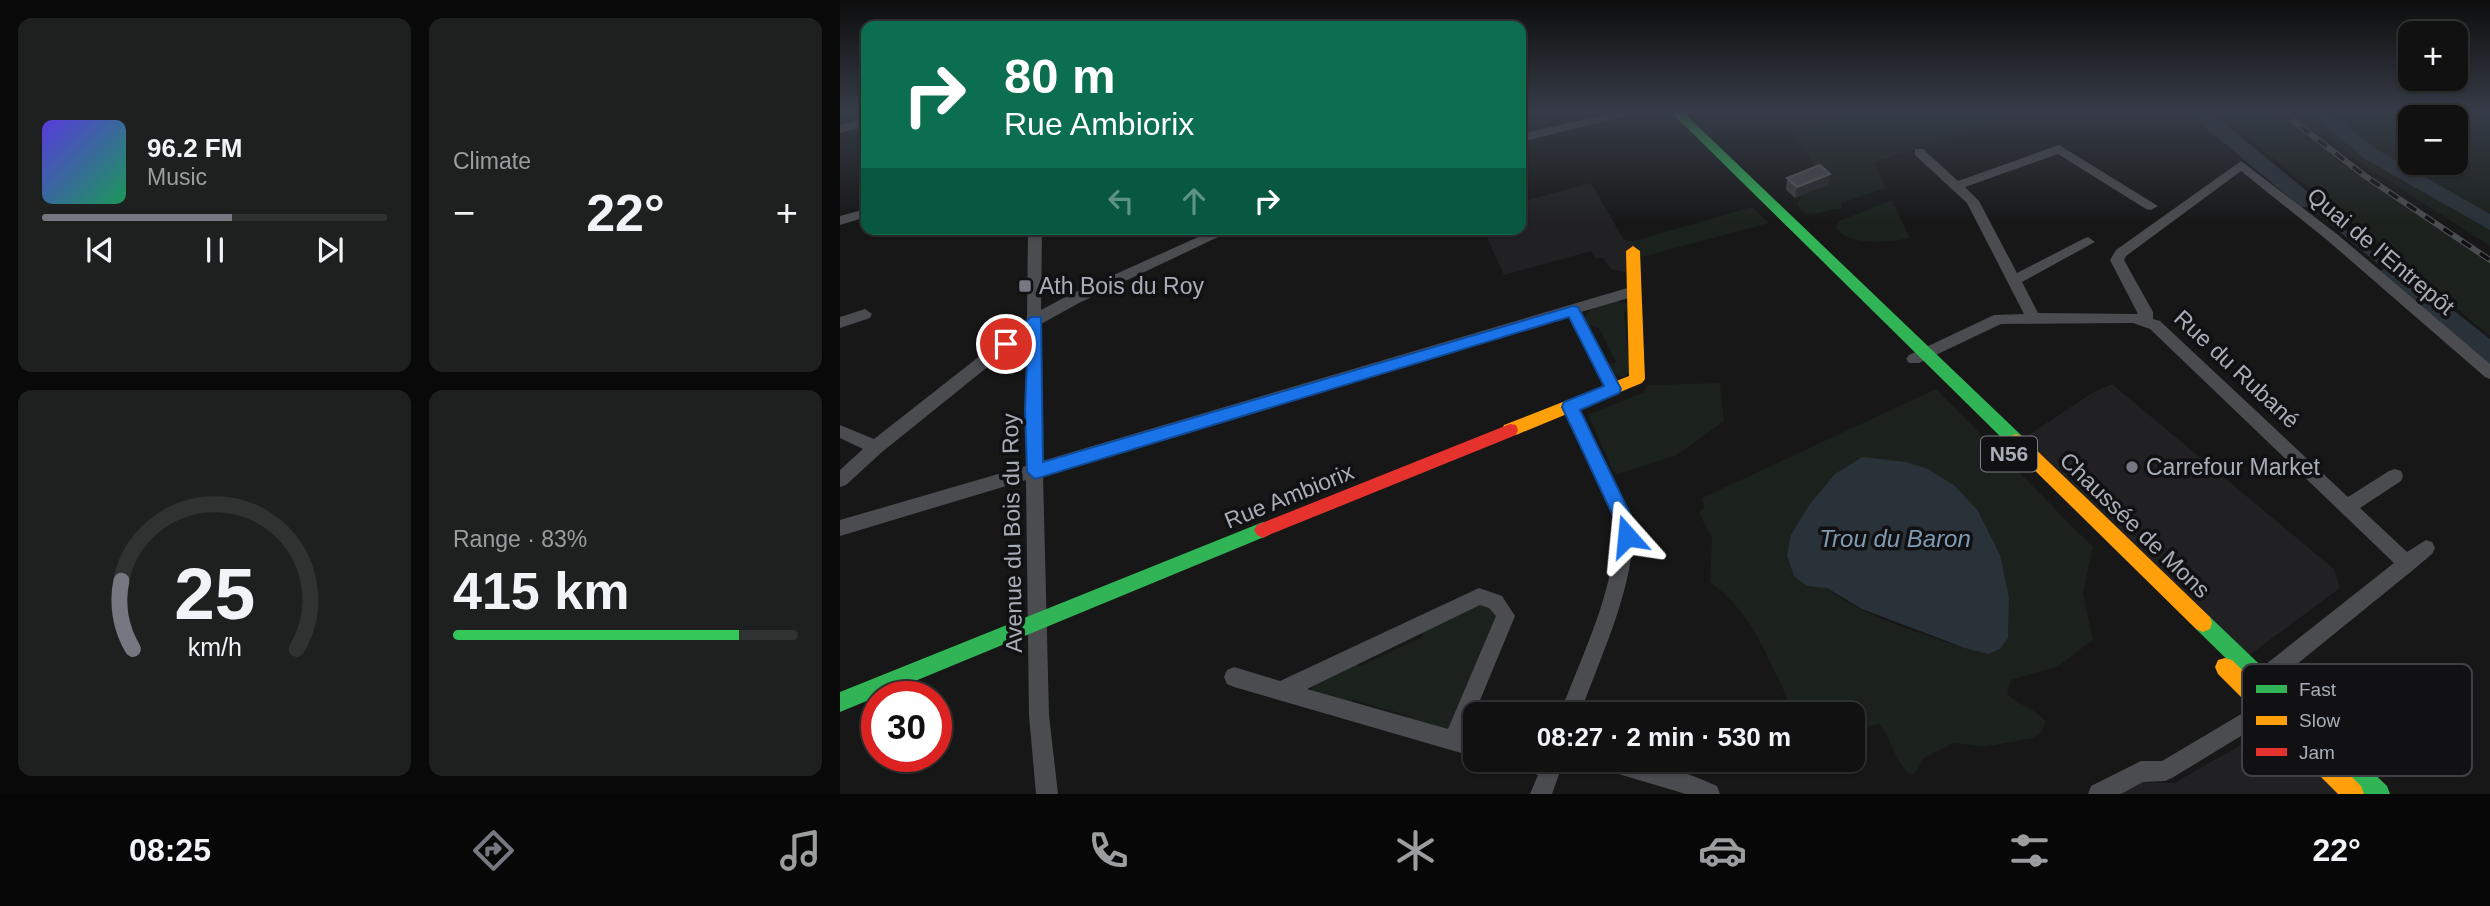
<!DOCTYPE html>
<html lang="en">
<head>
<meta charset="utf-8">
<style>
	body { margin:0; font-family:Helvetica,sans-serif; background:#1e1f1f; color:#f1f3f6; height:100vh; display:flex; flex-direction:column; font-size:26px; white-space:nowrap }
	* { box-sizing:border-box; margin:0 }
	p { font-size:23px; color:#9c9d9f }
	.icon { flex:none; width:38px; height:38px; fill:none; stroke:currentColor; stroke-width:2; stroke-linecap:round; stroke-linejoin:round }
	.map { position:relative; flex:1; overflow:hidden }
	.details { display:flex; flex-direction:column; gap:18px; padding:18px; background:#090909; width:840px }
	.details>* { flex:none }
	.guide { position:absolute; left:21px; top:21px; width:665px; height:214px; border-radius:14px; box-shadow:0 2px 5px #0004,0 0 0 2px #303131; background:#0b6e4f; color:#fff; overflow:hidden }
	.fabs { position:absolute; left:1558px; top:21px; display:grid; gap:14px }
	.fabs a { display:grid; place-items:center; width:70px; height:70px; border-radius:14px; background:#111; box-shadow:0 2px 5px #0004,0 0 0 2px #303131; font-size:35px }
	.speed { position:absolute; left:21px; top:681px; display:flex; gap:14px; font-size:35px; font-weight:700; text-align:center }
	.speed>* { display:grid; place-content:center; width:91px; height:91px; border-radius:50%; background:#111; box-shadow:0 2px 5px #0004,0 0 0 2px #303131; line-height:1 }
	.speed .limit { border:10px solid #d22; background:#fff; color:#111 }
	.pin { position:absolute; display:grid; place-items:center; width:60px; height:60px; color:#fff; margin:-30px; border:4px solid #fff; border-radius:50%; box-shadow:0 2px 7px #0007 }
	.me { position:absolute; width:77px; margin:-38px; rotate:342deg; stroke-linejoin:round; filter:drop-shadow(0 0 5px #0008) }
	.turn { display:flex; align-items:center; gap:24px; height:147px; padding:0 28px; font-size:32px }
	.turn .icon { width:91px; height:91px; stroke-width:2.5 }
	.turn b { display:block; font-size:49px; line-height:60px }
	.lanes { display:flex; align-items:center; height:66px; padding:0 28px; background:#0003; justify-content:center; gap:35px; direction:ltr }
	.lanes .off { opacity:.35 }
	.big { font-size:52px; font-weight:600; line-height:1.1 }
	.details .tile { flex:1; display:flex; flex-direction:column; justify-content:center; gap:10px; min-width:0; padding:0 24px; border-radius:14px; background:#1e1f1f }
	.details .dial { align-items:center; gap:0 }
	.dial svg { height:182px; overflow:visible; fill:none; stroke:#303131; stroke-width:7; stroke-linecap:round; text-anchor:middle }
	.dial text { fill:#f1f3f6; stroke:none }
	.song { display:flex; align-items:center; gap:21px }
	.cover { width:84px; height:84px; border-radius:10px; background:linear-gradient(135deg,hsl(250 70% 55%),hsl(150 70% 35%)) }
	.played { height:7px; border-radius:4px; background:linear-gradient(90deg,#757880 55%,#303131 55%) }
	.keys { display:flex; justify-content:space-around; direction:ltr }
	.heat { display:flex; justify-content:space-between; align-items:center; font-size:38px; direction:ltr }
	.charge { height:10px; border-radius:5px; background:linear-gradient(90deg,#34c759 83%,#303131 0) }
	.details .tiles { flex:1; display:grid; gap:18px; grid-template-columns:repeat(2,1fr) }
	.trip { position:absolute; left:623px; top:702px; width:402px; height:70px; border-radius:14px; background:#111; box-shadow:0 2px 5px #0004,0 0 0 2px #303131; font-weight:600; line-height:70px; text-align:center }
	.tab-bar { display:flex; height:112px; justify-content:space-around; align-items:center; background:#070707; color:#9c9d9f }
	.tab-bar .icon { width:49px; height:49px }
	.tab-bar .on { color:#757880 }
	.tab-bar b { font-size:32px; color:#f1f3f6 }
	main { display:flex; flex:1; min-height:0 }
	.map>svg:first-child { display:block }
	.built { fill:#212124 }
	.green { fill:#1b211c; fill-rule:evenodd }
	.water { fill:#2a3239 }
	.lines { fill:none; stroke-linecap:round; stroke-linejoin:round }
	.river { fill:#2a3239; fill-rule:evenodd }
	.street { fill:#4b4c50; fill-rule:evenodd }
	.fast { fill:#30b455; fill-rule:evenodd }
	.slow { fill:#ff9f0a; fill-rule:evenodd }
	.jam { fill:#e5322d; fill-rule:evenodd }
	.rail-casing { stroke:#4b4c4f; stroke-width:6 }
	.rail { stroke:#111113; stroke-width:3.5; stroke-dasharray:11; stroke-linecap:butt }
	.wall { fill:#3c3d40 }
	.shaded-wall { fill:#28292a }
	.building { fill:#48494d; stroke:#57595e; stroke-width:2 }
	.route { fill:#1a73e8; stroke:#114b97; stroke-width:2 }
	.poi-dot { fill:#757880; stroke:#111113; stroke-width:2.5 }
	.labels { text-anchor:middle; stroke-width:7; stroke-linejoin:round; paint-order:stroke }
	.shield { fill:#111113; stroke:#7b7e86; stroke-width:2 }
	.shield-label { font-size:21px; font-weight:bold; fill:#a8adb8 }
	.street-label { font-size:23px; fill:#a8adb8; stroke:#111113 }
	.poi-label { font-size:23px; fill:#a8adb8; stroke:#111113; text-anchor:start }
	.water-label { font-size:24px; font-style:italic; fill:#7f9bb3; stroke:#111113 }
	.key { fill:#111113; stroke:#3e4045; stroke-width:2 }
	.key-label { font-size:19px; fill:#a8adb8 }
</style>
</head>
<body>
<main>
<section class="details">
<div class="tiles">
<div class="tile">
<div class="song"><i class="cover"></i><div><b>96.2 FM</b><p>Music</p></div></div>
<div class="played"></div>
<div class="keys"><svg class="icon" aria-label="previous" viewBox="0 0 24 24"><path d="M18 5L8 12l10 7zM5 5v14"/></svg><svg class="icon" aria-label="pause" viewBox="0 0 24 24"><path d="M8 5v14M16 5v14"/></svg><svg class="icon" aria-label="next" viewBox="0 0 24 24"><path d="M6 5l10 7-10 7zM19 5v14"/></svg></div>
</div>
<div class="tile"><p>Climate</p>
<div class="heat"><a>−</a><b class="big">22°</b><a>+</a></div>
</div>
<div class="tile dial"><svg viewBox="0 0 100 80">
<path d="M14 69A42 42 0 1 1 86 69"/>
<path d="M14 69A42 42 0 0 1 9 39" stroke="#757880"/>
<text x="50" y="56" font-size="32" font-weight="700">25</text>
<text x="50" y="72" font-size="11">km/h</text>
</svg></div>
<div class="tile"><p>Range · 83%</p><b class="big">415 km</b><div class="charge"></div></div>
</div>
</section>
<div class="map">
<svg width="1650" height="794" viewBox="0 0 1650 794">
	<rect width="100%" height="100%" fill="#171717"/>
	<g class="built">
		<path d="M 751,183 L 784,240 L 793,241 L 798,250 L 789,273 L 771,269 L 763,258 L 755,258 L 751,251 L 664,275 L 643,229 L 681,229 L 681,202 Z"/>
		<path d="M 1272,384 L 1494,569 L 1500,588 L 1408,656 L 1184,438 L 1252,393 Z"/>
		<path d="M 1434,726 L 1504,794 L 1267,794 L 1293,782 L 1334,783 Z"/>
	</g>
	<g class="green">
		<path d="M 1015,113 L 1183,113 L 1034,162 L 1046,188 L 1002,203 L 1001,209 C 985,208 968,223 957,205 L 961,196 L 988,185 L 953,132 Z"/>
		<path d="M 1378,113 L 1436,113 L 1507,167 L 1650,264 L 1650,336 Z"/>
		<path d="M 1458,113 L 1650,113 L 1650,246 L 1521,163 ZM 1570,117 L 1615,117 L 1615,163 L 1570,163 Z"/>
		<path d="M 1052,200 L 1070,238 C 1052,242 1006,247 996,227 L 999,221 Z"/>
		<path d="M 912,207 L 929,223 L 802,257 L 793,241 Z"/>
		<path d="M 777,301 L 788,304 L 789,310 L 784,313 L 790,372 L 784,377 L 772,374 L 766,364 L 777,363 L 758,327 L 745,324 L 743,319 L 751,309 Z"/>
		<path d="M 880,383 L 884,421 L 835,456 L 775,475 L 748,415 L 804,392 L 807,385 Z"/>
		<path d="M 1096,389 L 1253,547 L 1243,593 L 1253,640 L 1217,667 L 1171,680 L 1167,694 C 1182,708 1192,705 1206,722 L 1202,732 L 1193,738 L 1144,747 L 1114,743 L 1082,759 L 1078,769 L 1071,775 C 1057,767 1051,738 1039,724 L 1025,727 L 1013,734 L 1013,714 L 960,714 L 952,708 C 929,661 913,613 870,582 L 872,539 L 859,513 L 864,507 L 862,498 ZM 995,474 L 1169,598 L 1168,638 L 1148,654 C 1104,642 1022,617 988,589 C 973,576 962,551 951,535 L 969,505 Z"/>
		<path d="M 639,596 L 661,605 L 613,741 L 565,727 L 569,716 L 513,700 L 506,710 L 471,692 L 473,684 L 506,660 L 520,666 L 582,637 L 587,621 Z"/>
	</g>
	<g class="water">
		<path d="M 1348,113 L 1372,113 L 1480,202 L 1475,205 L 1552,268 L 1558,267 L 1650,339 L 1650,366 L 1539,272 L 1544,269 L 1470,207 L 1461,207 Z"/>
		<path d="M 1022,457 L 1066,462 L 1088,469 L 1115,486 L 1138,511 L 1160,555 L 1169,598 L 1168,638 L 1160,649 L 1148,654 L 1125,648 L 1022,609 L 987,588 L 967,586 L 954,576 L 947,556 L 951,535 L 969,505 L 995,474 Z"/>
	</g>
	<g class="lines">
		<path class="river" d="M 1470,113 L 1490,113 L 1539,151 L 1650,214 L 1650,230 L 1525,159 Z"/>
		<g class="street">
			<path d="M 772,113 L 792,113 L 790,115 L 681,142 L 681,134 Z"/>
			<path d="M 26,118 L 26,126 L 0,133 L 0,125 Z"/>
			<path d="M 1219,145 L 1318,206 L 1311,210 L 1306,209 L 1218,154 L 1125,187 L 1139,201 L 1177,273 L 1243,239 L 1248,237 L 1255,242 L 1182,282 L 1198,313 L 1298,314 L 1270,260 L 1276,250 L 1401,161 L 1497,234 L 1650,364 L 1650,379 L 1645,377 L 1487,240 L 1401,171 L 1286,256 L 1284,260 L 1313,312 L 1313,319 L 1320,321 L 1508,497 L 1549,471 L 1555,469 L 1561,471 L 1563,476 L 1561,481 L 1520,508 L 1567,552 L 1586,540 L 1592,542 L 1595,548 L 1592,554 L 1573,570 L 1425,690 L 1418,693 L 1411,690 L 1408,683 L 1411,676 L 1554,563 L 1310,329 L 1293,323 L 1161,324 L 1079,363 L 1069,363 L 1066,359 L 1069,355 L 1154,315 L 1184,314 L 1127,203 L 1075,155 L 1075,149 L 1083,149 L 1118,181 Z"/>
			<path d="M 26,209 L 26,217 L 0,225 L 0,216 Z"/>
			<path d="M 188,229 L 202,229 L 201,310 L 229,295 L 376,229 L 395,229 L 239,303 L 201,324 L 202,461 L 794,286 L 801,291 L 799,295 L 741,312 L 782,389 L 780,393 L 768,393 L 728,316 L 203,474 L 209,715 L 218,794 L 196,794 L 189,715 L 186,480 L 0,536 L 0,520 L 186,466 L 186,336 L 42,452 L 6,485 L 0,487 L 0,470 L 23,449 L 0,438 L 0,425 L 34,439 L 187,319 Z"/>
			<path d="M 25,309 L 32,314 L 30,318 L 0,328 L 0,317 Z"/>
			<path d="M 730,401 L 736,403 L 738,407 L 794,522 C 794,589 762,652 740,714 L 720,714 C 743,652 776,589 776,522 L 722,407 L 724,403 Z"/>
			<path d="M 639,588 L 662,596 L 675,616 L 626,734 L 635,737 L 635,757 L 394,687 L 387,684 L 384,677 L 387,670 L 394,667 L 440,681 ZM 640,605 L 649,608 L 656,616 L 608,729 L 467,689 Z"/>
			<path d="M 1430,697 L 1437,700 L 1440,707 L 1437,714 L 1332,778 L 1325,781 L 1303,782 L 1281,794 L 1248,794 L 1251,786 L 1301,761 L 1322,761 Z"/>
			<path d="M 669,760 L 724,760 L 712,794 L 690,794 L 698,775 L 672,767 Z"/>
			<path d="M 755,760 C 798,756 837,768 877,786 L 880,794 L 846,794 L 765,770 L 758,767 Z"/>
		</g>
		<g class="fast">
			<path d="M 832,113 L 844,113 L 1182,436 L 1184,441 L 1182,446 L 1170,446 Z"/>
			<path d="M 423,522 L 429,525 L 432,530 L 429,535 L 0,712 L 0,692 Z"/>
			<path d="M 1363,614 L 1370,617 L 1547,786 L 1550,794 L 1524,794 L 1356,629 L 1354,623 L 1356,617 Z"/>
		</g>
		<g class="slow">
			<path d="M 793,246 L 800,251 L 805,379 L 802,383 L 676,435 L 664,435 L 662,430 L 664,425 L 789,376 L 786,251 Z"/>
			<path d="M 1176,434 L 1182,436 L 1370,617 L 1372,623 L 1370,629 L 1363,632 L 1356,629 L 1170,446 L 1168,441 L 1170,436 Z"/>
			<path d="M 1385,658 L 1392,660 L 1521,786 L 1524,794 L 1498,794 L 1378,674 L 1375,667 L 1378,660 Z"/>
		</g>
		<path class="jam" d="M 670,424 L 676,425 L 678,430 L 676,435 L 429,535 L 423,538 L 417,535 L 414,530 L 417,525 Z"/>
		<g class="rail-casing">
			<path id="rail" d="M 1443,113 L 1525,176 L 1650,260"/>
		</g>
		<use href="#rail" class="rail"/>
	</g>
	<path class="wall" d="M 947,178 L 988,185 L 955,198 L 946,190 Z"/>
	<path class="shaded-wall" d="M 990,174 L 988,185 L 955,198 L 957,187 Z"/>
	<path class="building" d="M 980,165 L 990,174 L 957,187 L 947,178 Z"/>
	<linearGradient id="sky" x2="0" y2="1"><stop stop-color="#0d0d0d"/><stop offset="0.5" stop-color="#363c47"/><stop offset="1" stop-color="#363c47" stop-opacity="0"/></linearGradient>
	<rect width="1650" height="224" fill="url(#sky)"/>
	<path class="route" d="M 733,306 L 738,307 L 781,389 L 779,393 L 740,410 L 794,522 L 796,536 L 787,543 L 778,536 L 776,522 L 722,407 L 724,402 L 764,386 L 729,317 L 195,479 L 187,472 L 185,410 L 188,335 L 166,350 L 158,344 L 191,317 L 201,317 L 203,462 Z"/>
	<g class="poi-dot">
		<rect x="178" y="279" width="14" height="14" rx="3.5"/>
		<circle cx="1292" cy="467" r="7"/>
	</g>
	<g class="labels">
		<rect class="shield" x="1141" y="436.5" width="56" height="35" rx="5"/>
		<g class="shield-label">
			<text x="1169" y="461">N56</text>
		</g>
		<g class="street-label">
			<text transform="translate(1541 251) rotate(40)" y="8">Quai de l'Entrepôt</text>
			<text transform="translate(1397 369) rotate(43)" y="8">Rue du Rubané</text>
			<text transform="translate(449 496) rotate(-22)" y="8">Rue Ambiorix</text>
			<text transform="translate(1295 525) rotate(44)" y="8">Chaussée de Mons</text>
			<text transform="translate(172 533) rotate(-91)" y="8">Avenue du Bois du Roy</text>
		</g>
		<g class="poi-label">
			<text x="199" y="294">Ath Bois du Roy</text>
			<text x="1306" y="475">Carrefour Market</text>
		</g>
		<g class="water-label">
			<text x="1055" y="547">Trou du Baron</text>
		</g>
	</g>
	<rect x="1402" y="664" width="230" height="112" rx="10" class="key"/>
	<rect x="1416" y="685" width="31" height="8" fill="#30b455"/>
	<rect x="1416" y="716" width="31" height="9" fill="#ff9f0a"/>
	<rect x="1416" y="748" width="31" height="8" fill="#e5322d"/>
	<g class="key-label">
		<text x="1459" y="696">Fast</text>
		<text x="1459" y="727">Slow</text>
		<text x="1459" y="759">Jam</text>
	</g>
</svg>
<div class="fabs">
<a>+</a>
<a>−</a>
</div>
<div class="speed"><div class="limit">30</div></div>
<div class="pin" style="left:166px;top:344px;background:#d93025"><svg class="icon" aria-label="arrive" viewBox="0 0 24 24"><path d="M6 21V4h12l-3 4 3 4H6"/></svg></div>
<svg class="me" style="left:787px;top:536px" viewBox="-20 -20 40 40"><path d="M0-17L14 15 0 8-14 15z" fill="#1a73e8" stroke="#fff" stroke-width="4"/></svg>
<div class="trip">08:27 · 2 min · 530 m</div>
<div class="guide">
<div class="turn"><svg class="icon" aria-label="right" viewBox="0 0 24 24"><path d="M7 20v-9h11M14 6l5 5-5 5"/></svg><div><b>80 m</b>Rue Ambiorix</div></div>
<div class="lanes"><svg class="icon off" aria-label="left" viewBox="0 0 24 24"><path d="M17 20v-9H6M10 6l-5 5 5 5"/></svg><svg class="icon off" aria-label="ahead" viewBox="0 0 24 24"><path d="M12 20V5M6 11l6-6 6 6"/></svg><svg class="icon" aria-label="right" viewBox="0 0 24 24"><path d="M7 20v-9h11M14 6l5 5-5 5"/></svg></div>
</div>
</div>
</main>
<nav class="tab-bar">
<b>08:25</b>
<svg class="icon on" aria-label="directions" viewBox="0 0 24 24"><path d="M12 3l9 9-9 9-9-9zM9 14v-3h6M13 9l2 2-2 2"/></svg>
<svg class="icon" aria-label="music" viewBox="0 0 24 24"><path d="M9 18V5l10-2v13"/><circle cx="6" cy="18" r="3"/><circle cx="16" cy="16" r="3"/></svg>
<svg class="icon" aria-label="phone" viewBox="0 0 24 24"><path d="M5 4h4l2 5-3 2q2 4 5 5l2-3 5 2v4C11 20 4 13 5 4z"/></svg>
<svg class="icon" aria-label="climate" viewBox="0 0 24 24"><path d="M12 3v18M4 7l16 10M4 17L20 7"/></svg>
<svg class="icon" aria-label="car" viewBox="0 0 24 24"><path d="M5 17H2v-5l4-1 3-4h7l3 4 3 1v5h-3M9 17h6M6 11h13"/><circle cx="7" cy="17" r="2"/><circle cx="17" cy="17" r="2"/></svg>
<svg class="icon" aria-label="filters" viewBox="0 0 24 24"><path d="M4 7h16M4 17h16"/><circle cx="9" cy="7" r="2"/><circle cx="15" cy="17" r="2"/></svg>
<b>22°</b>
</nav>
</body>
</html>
